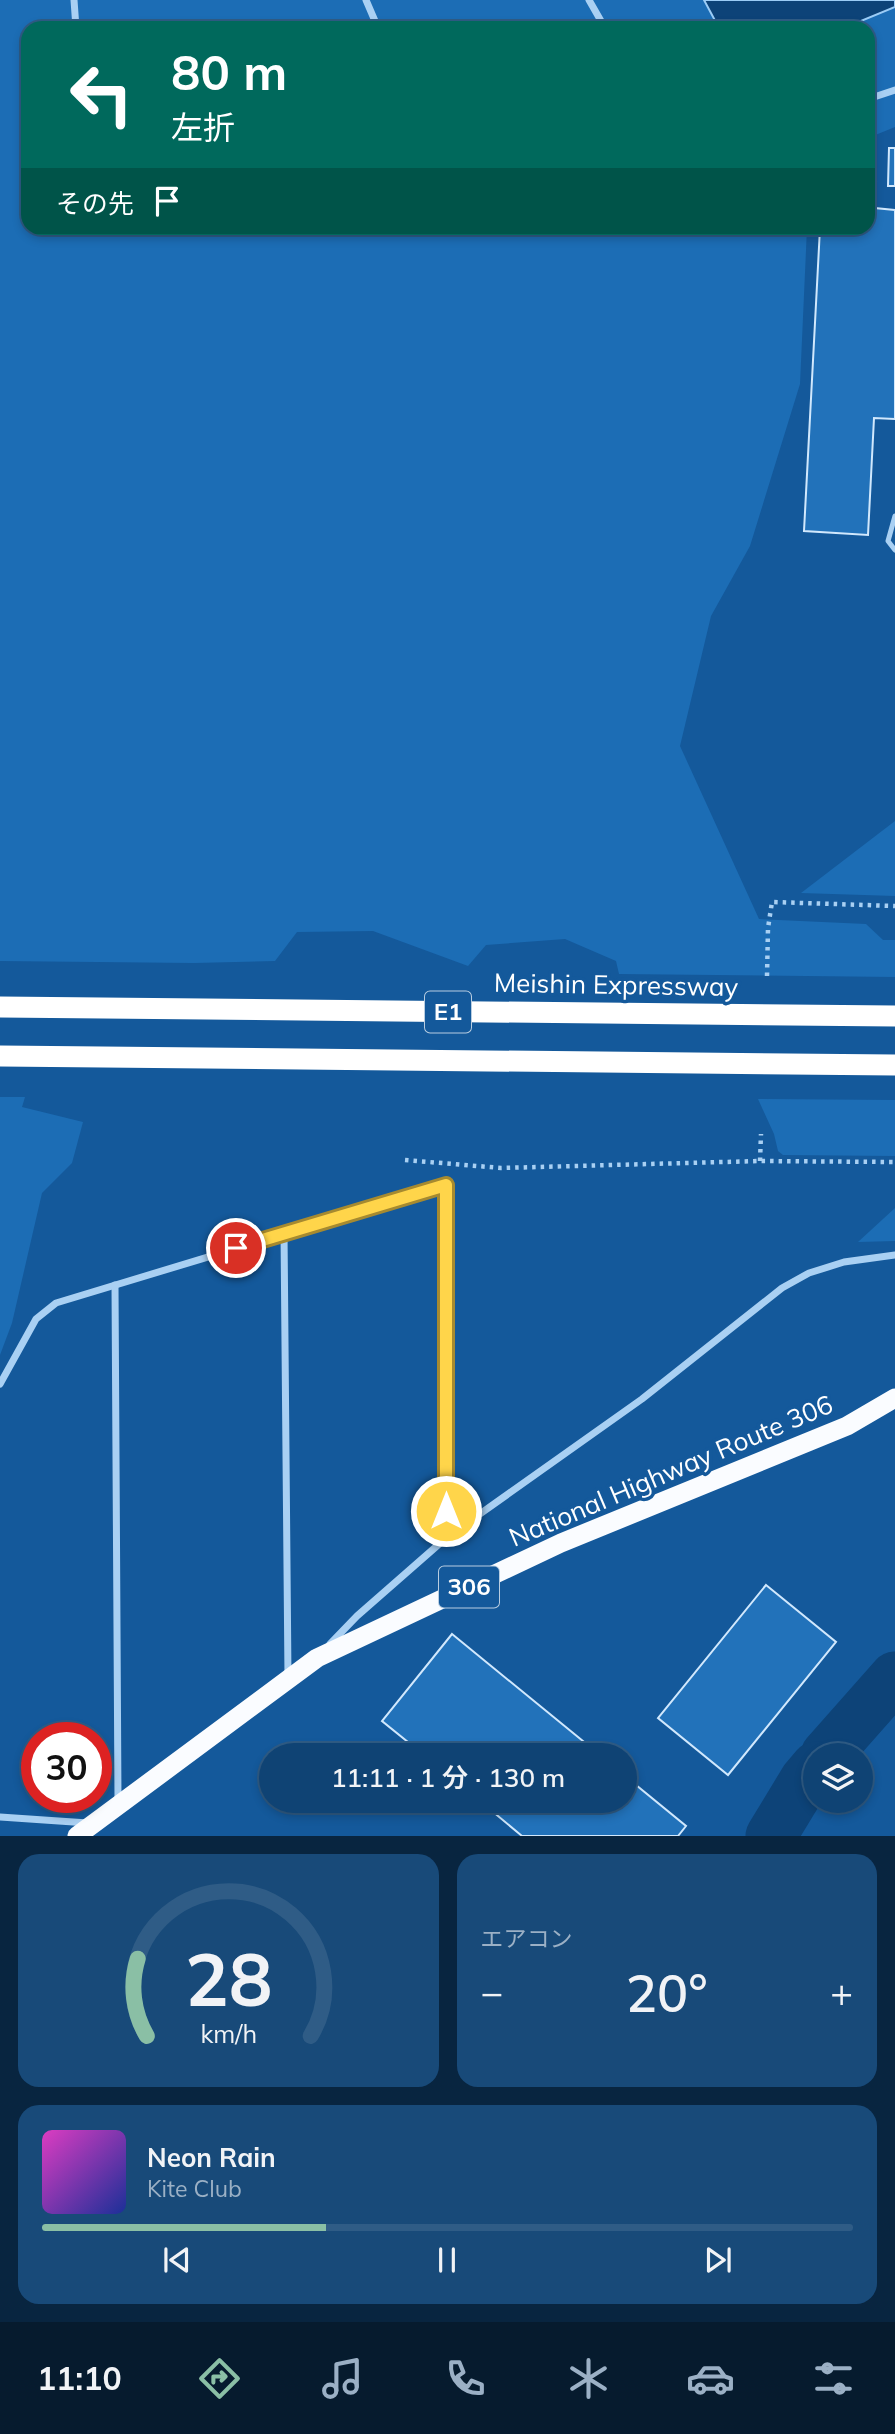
<!DOCTYPE html>
<html lang="ja">
<head>
<meta charset="utf-8">
<style>
	body { margin:0; font-family:Mulish,"Noto Sans JP",sans-serif; background:#184a79; color:#f1f3f6; height:100vh; display:flex; flex-direction:column; font-size:26px; white-space:nowrap }
	* { box-sizing:border-box; margin:0 }
	p { font-size:23px; color:#9bb0c5 }
	.icon { flex:none; width:38px; height:38px; fill:none; stroke:currentColor; stroke-width:2; stroke-linecap:round; stroke-linejoin:round }
	.map { position:relative; height:1836px; overflow:hidden }
	.sheet { display:flex; flex-direction:column; gap:18px; padding:18px; background:#082540; flex:1 }
	.sheet>* { flex:none }
	.top-card { position:absolute; left:21px; top:21px; width:854px; height:214px; border-radius:21px; box-shadow:0 4px 10px #0003,0 0 0 2px #2f5c86; background:#00695c; color:#fff; overflow:hidden }
	.controls { position:absolute; left:803px; top:1743px; display:grid; gap:14px }
	.controls a { display:grid; place-items:center; width:70px; height:70px; border-radius:50%; background:#0f4374; box-shadow:0 4px 10px #0003,0 0 0 2px #2f5c86; font-size:35px }
	.speed { position:absolute; left:21px; top:1722px; display:flex; gap:14px; font-size:35px; font-weight:700; text-align:center }
	.speed>* { display:grid; place-content:center; width:91px; height:91px; border-radius:50%; background:#0f4374; box-shadow:0 4px 10px #0003,0 0 0 2px #2f5c86; line-height:1 }
	.speed .limit { border:10px solid #d22; background:#fff; color:#111 }
	.pin { position:absolute; display:grid; place-items:center; width:60px; height:60px; color:#fff; margin:-30px; border:4px solid #fff; border-radius:50%; box-shadow:0 2px 7px #0007 }
	.me { position:absolute; width:77px; margin:-38px; rotate:0deg; stroke-linejoin:round; filter:drop-shadow(0 0 5px #0008) }
	.turn { display:flex; align-items:center; gap:24px; height:147px; padding:0 35px; font-size:32px }
	.turn .icon { width:91px; height:91px; stroke-width:2.5 }
	.turn b { display:block; font-size:49px; line-height:60px }
	.then { display:flex; align-items:center; height:66px; padding:0 35px; background:#0003; gap:14px; font-size:26px }
	.big { font-size:52px; font-weight:600; line-height:1.1 }
	.sheet .card { flex:1; display:flex; flex-direction:column; justify-content:center; gap:10px; min-width:0; padding:0 24px; border-radius:21px; background:#184a79 }
	.sheet .dial { align-items:center; gap:0 }
	.dial svg { height:182px; overflow:visible; fill:none; stroke:#2f5c86; stroke-width:7; stroke-linecap:round; text-anchor:middle }
	.dial text { fill:#f1f3f6; stroke:none }
	.song { display:flex; align-items:center; gap:21px }
	.cover { width:84px; height:84px; border-radius:10px; background:linear-gradient(135deg,hsl(310 70% 55%),hsl(230 70% 35%)) }
	.played { height:7px; border-radius:4px; background:linear-gradient(90deg,#8abfa5 35%,#2f5c86 35%) }
	.keys { display:flex; justify-content:space-around; direction:ltr }
	.heat { display:flex; justify-content:space-between; align-items:center; font-size:38px; direction:ltr }
	.sheet .tiles { flex:1; display:grid; gap:18px; grid-template-columns:1fr 1fr }
	.card:last-child { grid-column:span 2 }
	.trip { position:absolute; left:259px; top:1743px; width:378px; height:70px; border-radius:35px; background:#0f4374; box-shadow:0 4px 10px #0003,0 0 0 2px #2f5c86; font-weight:600; line-height:70px; text-align:center }
	.tab-bar { display:flex; height:112px; justify-content:space-around; align-items:center; background:#061b2e; color:#9bb0c5 }
	.tab-bar .icon { width:49px; height:49px }
	.tab-bar .current { color:#8abfa5 }
	.tab-bar b { font-size:32px; color:#f1f3f6 }
	.map>svg:first-child { display:block }
	.green { fill:#1c6db5 }
	.water { fill:#0d4378; stroke:#9bccf6; stroke-width:2 }
	.lines { fill:none; stroke-linecap:round; stroke-linejoin:round }
	.river { stroke:#0d4378; stroke-width:51 }
	.building { fill:#2272ba; stroke:#d1e8fd; stroke-width:2 }
	.path { stroke:#a9d0f3; stroke-width:4.5; stroke-dasharray:3.5 5; stroke-linecap:butt }
	.service { stroke:#a9d0f3; stroke-width:5 }
	.minor { stroke:#a9d0f3; stroke-width:7 }
	.trunk { stroke:#fafcff; stroke-width:19 }
	.motorway { stroke:#fff; stroke-width:21 }
	.route-casing { stroke:#a68a30; stroke-width:18 }
	.route { stroke:#ffd54a; stroke-width:12 }
	.labels { text-anchor:middle; stroke-width:7; stroke-linejoin:round; paint-order:stroke }
	.shield { fill:#14599b; stroke:#b8cde1; stroke-width:2 }
	.shield-label { font-size:24px; font-weight:bold; fill:#fff }
	.street-label { font-size:26px; fill:#fff; stroke:#14599b }
</style>
</head>
<body>
<div class="map">
<svg width="895" height="1836" viewBox="0 0 895 1836">
	<rect width="100%" height="100%" fill="#14599b"/>
	<g class="green">
		<path d="M 0,0 L 704,0 L 719,28 L 28,28 L 28,228 L 807,228 L 800,384 L 750,546 L 711,616 L 680,746 L 759,919 L 866,924 L 883,940 L 895,940 L 895,977 L 619,974 L 616,961 L 565,939 L 486,945 L 468,966 L 373,931 L 297,932 L 275,961 L 194,963 L 0,961 Z"/>
		<path d="M 895,7 L 895,127 L 868,138 L 868,28 L 844,28 Z"/>
		<path d="M 895,821 L 895,896 L 801,893 Z"/>
		<path d="M 0,1097 L 25,1097 L 22,1107 L 83,1122 L 72,1163 L 42,1193 L 12,1323 L 0,1355 Z"/>
		<path d="M 758,1099 L 895,1100 L 895,1156 L 783,1155 L 778,1151 L 774,1134 Z"/>
		<path d="M 895,1208 L 895,1241 L 858,1242 Z"/>
	</g>
	<path class="water" d="M 704,0 L 895,0 L 895,7 L 844,28 L 719,28 Z"/>
	<g class="lines">
		<g class="river">
			<path d="M 826,1755 L 895,1677"/>
			<path d="M 771,1836 L 805,1780 L 816,1767"/>
		</g>
	</g>
	<g class="building">
		<path d="M 889,148 L 895,148 L 895,186 L 888,186 Z"/>
		<path d="M 868,181 L 876,182 L 875,208 L 895,210 L 895,419 L 874,418 L 868,535 L 804,531 L 820,228 L 868,228 Z"/>
		<path d="M 766,1585 L 836,1642 L 728,1775 L 658,1718 Z"/>
		<path d="M 452,1634 L 600,1755 L 424,1755 L 382,1721 Z"/>
		<path d="M 625,1776 L 686,1826 L 678,1836 L 522,1836 L 480,1801 L 625,1801 Z"/>
	</g>
	<g class="lines">
		<g class="path">
			<path d="M 767,976 L 768,928 L 772,902 L 895,906"/>
			<path d="M 405,1160 L 501,1168 L 760,1161 L 895,1162"/>
			<path d="M 760,1161 L 761,1134"/>
		</g>
		<path class="service" d="M 895,516 L 888,541 L 895,550"/>
		<g class="minor">
			<path d="M 74,0 L 76,28"/>
			<path d="M 366,0 L 378,28"/>
			<path d="M 589,0 L 605,28"/>
			<path d="M 868,99 L 895,90"/>
			<path d="M 284,1232 L 288,1677"/>
			<path d="M 115,1285 L 118,1800"/>
			<path d="M 0,1384 L 36,1319 L 56,1303 L 446,1185 L 446,1538 L 357,1616 L 330,1644"/>
			<path d="M 446,1538 L 642,1399 L 782,1288 L 809,1273 L 844,1262 L 895,1255"/>
			<path d="M 0,1817 L 88,1823"/>
		</g>
		<path class="trunk" d="M 77,1836 L 317,1658 L 561,1543 L 847,1426 L 895,1398"/>
		<g class="motorway">
			<path d="M 0,1007 L 895,1016"/>
			<path d="M 0,1056 L 895,1065"/>
		</g>
	</g>
	<g class="lines">
		<g class="route-casing">
			<path id="route" d="M 236,1248 L 446,1185 L 446,1511"/>
		</g>
		<use href="#route" class="route"/>
	</g>
	<g class="labels">
		<g class="shield">
			<rect x="425" y="991.5" width="46" height="41" rx="5"/>
			<rect x="439" y="1566.5" width="60" height="41" rx="5"/>
		</g>
		<g class="shield-label">
			<text x="448" y="1020">E1</text>
			<text x="469" y="1595">306</text>
		</g>
		<g class="street-label">
			<text transform="translate(616 985) rotate(1)" y="9">Meishin Expressway</text>
			<text transform="translate(671 1471) rotate(-23)" y="9">National Highway Route 306</text>
		</g>
	</g>
</svg>
<div class="controls">
<a><svg class="icon" aria-label="layers" viewBox="0 0 24 24"><path d="M12 4l9 5-9 5-9-5zM3 14l9 5 9-5"/></svg></a>
</div>
<div class="speed"><div class="limit">30</div></div>
<div class="pin" style="left:236px;top:1248px;background:#d93025"><svg class="icon" aria-label="arrive" viewBox="0 0 24 24"><path d="M6 21V4h12l-3 4 3 4H6"/></svg></div>
<svg class="me" style="left:446px;top:1511px" viewBox="-20 -20 40 40"><circle r="17" fill="#ffd54a" stroke="#fff" stroke-width="3"/><path d="M0-11L8 9 0 5-8 9z" fill="#fff"/></svg>
<div class="trip">11:11 · 1 分 · 130 m</div>
<div class="top-card">
<div class="turn"><svg class="icon" aria-label="left" viewBox="0 0 24 24"><path d="M17 20v-9H6M10 6l-5 5 5 5"/></svg><div><b>80 m</b>左折</div></div>
<div class="then">その先<svg class="icon" aria-label="arrive" viewBox="0 0 24 24"><path d="M6 21V4h12l-3 4 3 4H6"/></svg></div>
</div>
</div>
<section class="sheet">
<div class="tiles">
<div class="card dial"><svg viewBox="0 0 100 80">
<path d="M14 69A42 42 0 1 1 86 69"/>
<path d="M14 69A42 42 0 0 1 10 35" stroke="#8abfa5"/>
<text x="50" y="56" font-size="32" font-weight="700">28</text>
<text x="50" y="72" font-size="11">km/h</text>
</svg></div>
<div class="card"><p>エアコン</p>
<div class="heat"><a>−</a><b class="big">20°</b><a>+</a></div>
</div>
<div class="card">
<div class="song"><i class="cover"></i><div><b>Neon Rain</b><p>Kite Club</p></div></div>
<div class="played"></div>
<div class="keys"><svg class="icon" aria-label="previous" viewBox="0 0 24 24"><path d="M18 5L8 12l10 7zM5 5v14"/></svg><svg class="icon" aria-label="pause" viewBox="0 0 24 24"><path d="M8 5v14M16 5v14"/></svg><svg class="icon" aria-label="next" viewBox="0 0 24 24"><path d="M6 5l10 7-10 7zM19 5v14"/></svg></div>
</div>
</div>
</section>
<nav class="tab-bar">
<b>11:10</b>
<svg class="icon current" aria-label="directions" viewBox="0 0 24 24"><path d="M12 3l9 9-9 9-9-9zM9 14v-3h6M13 9l2 2-2 2"/></svg>
<svg class="icon" aria-label="music" viewBox="0 0 24 24"><path d="M9 18V5l10-2v13"/><circle cx="6" cy="18" r="3"/><circle cx="16" cy="16" r="3"/></svg>
<svg class="icon" aria-label="phone" viewBox="0 0 24 24"><path d="M5 4h4l2 5-3 2q2 4 5 5l2-3 5 2v4C11 20 4 13 5 4z"/></svg>
<svg class="icon" aria-label="climate" viewBox="0 0 24 24"><path d="M12 3v18M4 7l16 10M4 17L20 7"/></svg>
<svg class="icon" aria-label="car" viewBox="0 0 24 24"><path d="M5 17H2v-5l4-1 3-4h7l3 4 3 1v5h-3M9 17h6M6 11h13"/><circle cx="7" cy="17" r="2"/><circle cx="17" cy="17" r="2"/></svg>
<svg class="icon" aria-label="filters" viewBox="0 0 24 24"><path d="M4 7h16M4 17h16"/><circle cx="9" cy="7" r="2"/><circle cx="15" cy="17" r="2"/></svg>
</nav>
</body>
</html>
